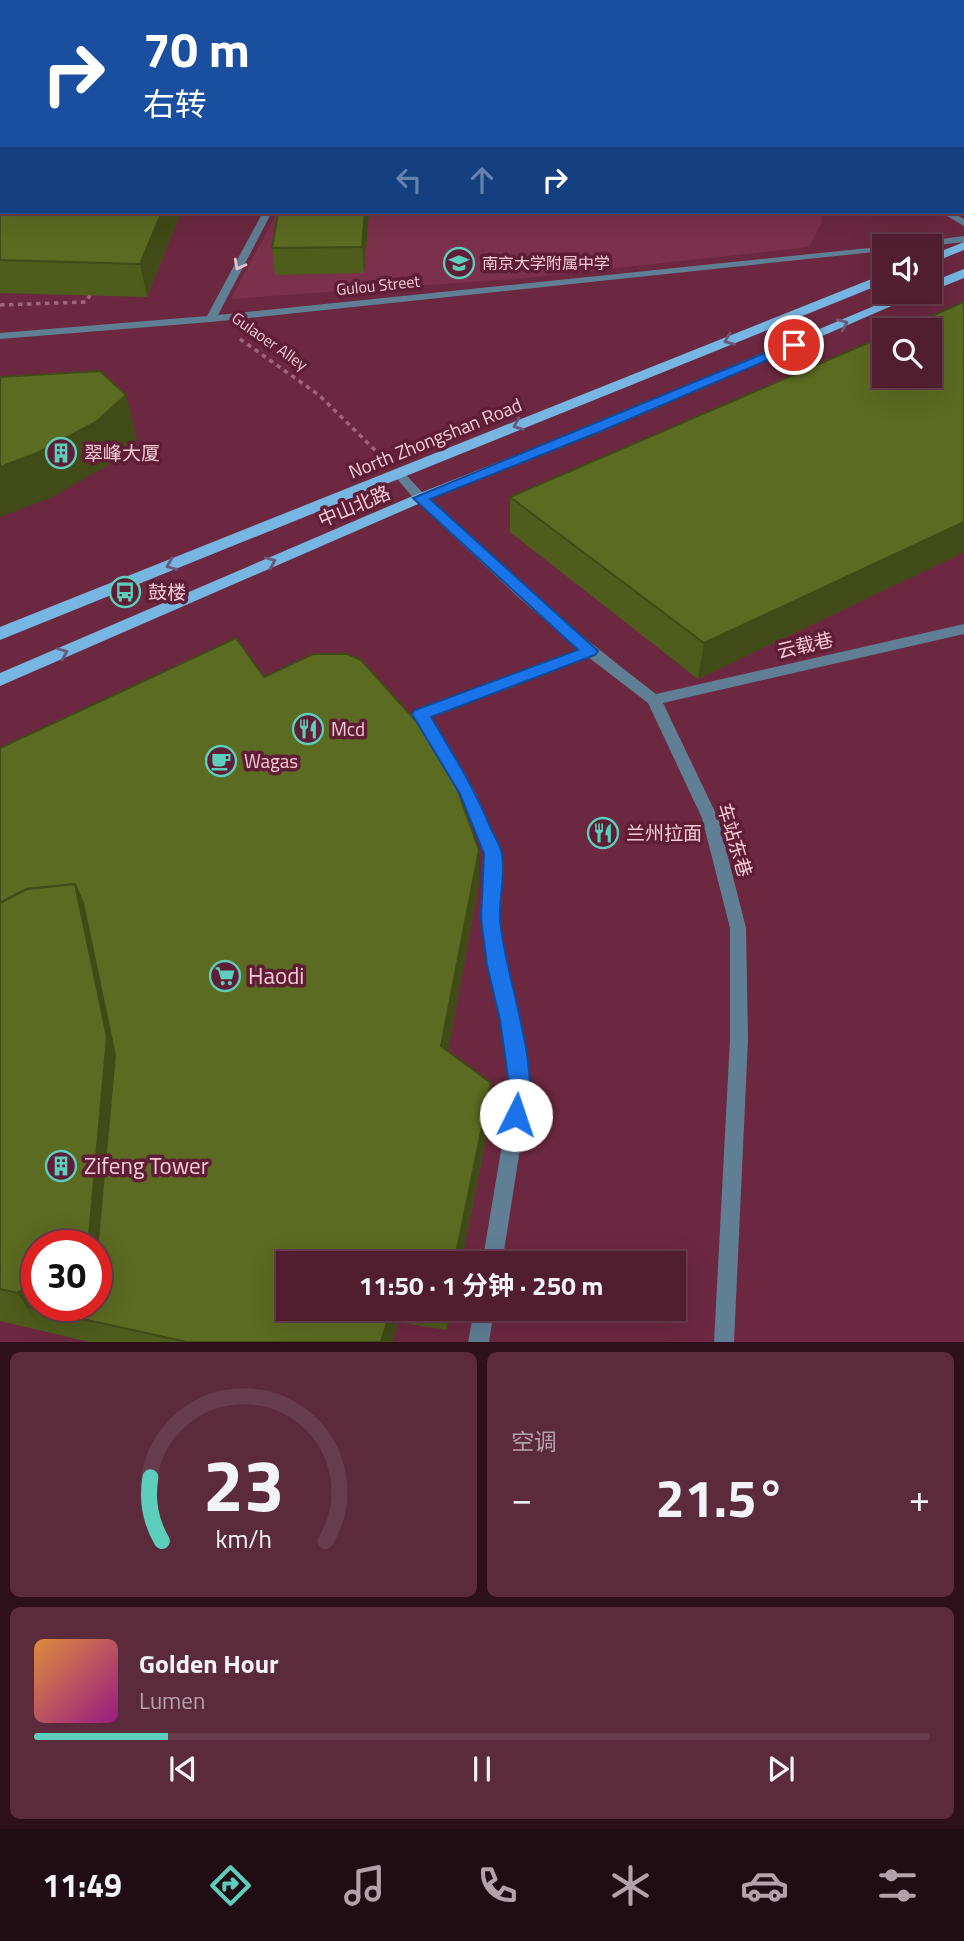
<!DOCTYPE html>
<html lang="zh">
<head>
<meta charset="utf-8">
<style>
	body { margin:0; font-family:"Titillium Web","Noto Sans SC",sans-serif; background:#5b2b3c; color:#f1f3f6; height:100vh; display:flex; flex-direction:column; font-size:26px; white-space:nowrap }
	* { box-sizing:border-box; margin:0 }
	p { font-size:23px; color:#b4a2ab }
	.icon { flex:none; width:38px; height:38px; fill:none; stroke:currentColor; stroke-width:2; stroke-linecap:round; stroke-linejoin:round }
	.map { position:relative; height:1342px; overflow:hidden }
	.sheet { display:flex; flex-direction:column; gap:10px; padding:10px; background:#2d101a; flex:1 }
	.sheet>* { flex:none }
	.top-card { position:absolute; left:0px; top:0px; width:964px; height:214px; box-shadow:0 7px 28px #0002,0 0 0 2px #673c4c; background:#1a4fa0; color:#fff; overflow:hidden }
	.tools { position:absolute; left:872px; top:234px; display:grid; gap:14px }
	.tools a { display:grid; place-items:center; width:70px; height:70px; border-radius:0px; background:#511e30; box-shadow:0 7px 28px #0002,0 0 0 2px #673c4c; font-size:35px }
	.speed { position:absolute; left:21px; top:1230px; display:flex; gap:14px; font-size:35px; font-weight:700; text-align:center }
	.speed>* { display:grid; place-content:center; width:91px; height:91px; border-radius:50%; background:#511e30; box-shadow:0 7px 28px #0002,0 0 0 2px #673c4c; line-height:1 }
	.speed .limit { border:10px solid #d22; background:#fff; color:#111 }
	.pin { position:absolute; display:grid; place-items:center; width:60px; height:60px; color:#fff; margin:-30px; border:4px solid #fff; border-radius:50%; box-shadow:0 2px 7px #0007 }
	.me { position:absolute; width:77px; margin:-38px; rotate:4deg; stroke-linejoin:round; filter:drop-shadow(0 0 5px #0008) }
	.turn { display:flex; align-items:center; gap:24px; height:147px; padding:0 28px; font-size:32px }
	.turn .icon { width:91px; height:91px; stroke-width:2.5 }
	.turn b { display:block; font-size:49px; line-height:60px }
	.lanes { display:flex; align-items:center; height:66px; padding:0 28px; background:#0003; justify-content:center; gap:35px; direction:ltr }
	.lanes .off { opacity:.35 }
	.big { font-size:52px; font-weight:700; line-height:1.1 }
	.sheet .tile { flex:1; display:flex; flex-direction:column; justify-content:center; gap:10px; min-width:0; padding:0 24px; border-radius:10px; background:#5b2b3c }
	.sheet .dial { align-items:center; gap:0 }
	.dial svg { height:182px; overflow:visible; fill:none; stroke:#673c4c; stroke-width:7; stroke-linecap:round; text-anchor:middle }
	.dial text { fill:#f1f3f6; stroke:none }
	.song { display:flex; align-items:center; gap:21px }
	.cover { width:84px; height:84px; border-radius:10px; background:linear-gradient(135deg,hsl(30 70% 55%),hsl(310 70% 35%)) }
	.played { height:7px; border-radius:4px; background:linear-gradient(90deg,#5ccebb 15%,#673c4c 15%) }
	.keys { display:flex; justify-content:space-around; direction:ltr }
	.heat { display:flex; justify-content:space-between; align-items:center; font-size:38px; direction:ltr }
	.sheet .tiles { flex:1; display:grid; gap:10px; grid-template-columns:1fr 1fr }
	.tile:last-child { grid-column:span 2 }
	.trip { position:absolute; left:276px; top:1251px; width:410px; height:70px; border-radius:0px; background:#511e30; box-shadow:0 7px 28px #0002,0 0 0 2px #673c4c; font-weight:700; line-height:70px; text-align:center }
	.menu { display:flex; height:112px; justify-content:space-around; align-items:center; background:#200c13; color:#b4a2ab }
	.menu .icon { width:49px; height:49px }
	.menu .active { color:#5ccebb }
	.menu b { font-size:32px; color:#f1f3f6 }
	.map>svg:first-child { display:block }
	.built { fill:#7b304b }
	.lines { fill:none; stroke-linecap:round; stroke-linejoin:round }
	.path { stroke:#9f6578; stroke-width:3.5; stroke-dasharray:4.5 4.5; stroke-linecap:butt }
	.minor { fill:#607e94; fill-rule:evenodd }
	.primary { fill:#77b6e3; fill-rule:evenodd }
	.wall { fill:#4e5c1c }
	.shaded-wall { fill:#404b17 }
	.building { fill:#5b6b21; stroke:#404b17; stroke-width:2 }
	.oneway { stroke:#e5c2ce }
	.oneway2 { stroke:#695a7b }
	.route { fill:#1a73e8; stroke:#114b97; stroke-width:2 }
	.labels { text-anchor:middle; stroke-width:7; stroke-linejoin:round; paint-order:stroke }
	.far-poi-label { font-size:16px; fill:#f4cad5; stroke:#5f1d36; text-anchor:start }
	.far-street-label { font-size:16px; fill:#f4cad5; stroke:#5f1d36 }
	.street-label { font-size:19px; fill:#f4cad5; stroke:#5f1d36 }
	.poi-label { font-size:19px; fill:#f4cad5; stroke:#5f1d36; text-anchor:start }
	.near-poi-label { font-size:23px; fill:#f4cad5; stroke:#5f1d36; text-anchor:start }
</style>
</head>
<body>
<div class="map">
<svg width="964" height="1343" viewBox="0 0 964 1343">
	<rect width="100%" height="100%" fill="#6c2840"/>
	<path class="built" d="M 277,212 L 820,212 L 822,222 L 809,247 L 526,278 L 231,299 Z"/>
	<g class="lines">
		<g class="path">
			<path d="M 0,305 L 86,302 L 91,293"/>
			<path d="M 240,339 L 319,395 L 379,454"/>
		</g>
		<g class="minor">
			<path d="M 376,0 L 384,0 L 376,2 Z"/>
			<path d="M 694,0 L 725,0 L 727,2 L 697,2 Z"/>
			<rect x="823" y="0" width="8" height="2"/>
			<rect x="962" y="4" width="2" height="4"/>
			<path d="M 263,212 L 272,212 L 218,315 L 888,246 L 964,236 L 964,242 L 920,247 L 884,247 L 884,251 L 211,322 L 0,339 L 0,333 L 207,316 Z"/>
			<path d="M 940,212 L 951,212 L 964,219 L 964,226 Z"/>
			<path d="M 398,469 L 402,470 C 427,499 455,524 483,549 C 538,601 596,648 656,694 L 964,624 L 964,634 L 663,703 L 718,818 L 746,928 L 748,1039 L 734,1343 L 714,1343 L 730,1039 L 730,928 L 702,818 L 648,703 L 588,657 L 430,716 L 476,793 L 501,854 L 498,918 L 506,965 L 519,1020 L 529,1091 L 502,1264 L 482,1264 L 511,1091 L 501,1020 L 488,965 L 482,918 L 485,854 L 461,794 L 414,714 L 416,710 L 579,650 L 518,597 L 416,501 L 392,473 Z"/>
			<path d="M 474,1309 L 494,1309 L 489,1343 L 468,1343 Z"/>
		</g>
		<g class="primary">
			<path d="M 964,242 L 964,250 L 929,264 L 929,256 Z"/>
			<path d="M 964,269 L 964,278 L 929,292 L 929,283 Z"/>
			<path d="M 884,274 L 884,283 L 0,640 L 0,627 Z"/>
			<path d="M 907,292 L 924,292 L 600,432 L 425,501 L 0,686 L 0,673 L 415,495 L 590,426 Z"/>
		</g>
	</g>
	<g class="wall">
		<path d="M 0,164 L 2,212 L 181,212 L 147,297 L 0,293 Z"/>
		<path d="M 369,212 L 364,273 L 275,275 L 272,248 L 287,214 Z"/>
		<path d="M 964,302 L 964,552 L 698,679 L 510,532 L 510,497 Z"/>
		<path d="M 264,677 L 479,850 L 479,884 L 448,1051 L 491,1114 L 461,1264 L 289,1264 L 289,1309 L 452,1309 L 447,1330 L 398,1322 L 392,1342 L 89,1342 L 0,1321 L 0,748 Z"/>
	</g>
	<g class="shaded-wall">
		<path d="M 162,212 L 181,212 L 147,297 L 140,264 Z"/>
		<path d="M 365,212 L 369,212 L 364,273 L 362,247 Z"/>
		<path d="M 126,395 L 137,439 L 107,466 L 50,498 L 0,517 L 0,467 Z"/>
		<path d="M 964,522 L 964,552 L 698,679 L 704,643 Z"/>
		<path d="M 479,850 L 479,884 L 443,1078 L 441,1046 Z"/>
		<path d="M 75,884 L 96,937 L 128,1086 L 111,1301 L 76,1318 L 28,1307 L 46,1333 L 17,1293 L 37,1283 L 37,1306 L 96,1306 L 96,1246 L 88,1246 L 107,1037 Z"/>
		<path d="M 491,1083 L 491,1114 L 461,1264 L 454,1264 Z"/>
		<path d="M 391,1309 L 396,1309 L 398,1322 L 392,1342 L 381,1342 Z"/>
		<path d="M 446,1309 L 452,1309 L 447,1330 Z"/>
	</g>
	<g class="building">
		<path d="M 0,164 L 2,164 L 2,212 L 162,212 L 140,264 L 0,260 Z"/>
		<path d="M 287,212 L 365,212 L 362,247 L 272,248 L 278,214 L 287,214 Z"/>
		<path d="M 964,302 L 964,522 L 704,643 L 510,497 L 884,336 L 884,376 L 929,376 L 929,331 L 897,331 Z"/>
		<path d="M 100,371 L 126,395 L 96,422 L 37,453 L 0,467 L 0,377 Z"/>
		<path d="M 236,638 L 264,677 L 313,654 L 347,654 L 361,660 L 444,752 L 479,850 L 441,1046 L 491,1083 L 454,1264 L 289,1264 L 289,1309 L 391,1309 L 381,1342 L 187,1342 L 28,1307 L 37,1303 L 37,1306 L 96,1306 L 96,1261 L 115,1055 L 83,903 L 75,884 L 27,889 L 0,903 L 0,748 Z"/>
		<path d="M 75,884 L 107,1037 L 88,1246 L 37,1246 L 37,1283 L 17,1293 L 0,1289 L 0,903 L 27,889 Z"/>
	</g>
	<defs><path id="oneway-chevron" d="M-2-3.5L2.5 0L-2 3.5" fill="none" stroke-width="1.6" stroke-linecap="round" stroke-linejoin="round" transform="scale(1.75)"/></defs>
	<use class="oneway" href="#oneway-chevron" transform="translate(239 265) rotate(118)"/>
	<g class="oneway2">
		<use href="#oneway-chevron" transform="translate(843 324) rotate(-23)"/>
		<use href="#oneway-chevron" transform="translate(729 340) rotate(158)"/>
		<use href="#oneway-chevron" transform="translate(518 425) rotate(158)"/>
		<use href="#oneway-chevron" transform="translate(271 562) rotate(-23)"/>
		<use href="#oneway-chevron" transform="translate(171 565) rotate(158)"/>
		<use href="#oneway-chevron" transform="translate(63 653) rotate(-23)"/>
	</g>
	<path class="route" d="M 794,341 L 798,342 L 798,347 L 599,432 L 430,499 L 598,651 L 595,655 L 431,717 C 452,752 473,786 489,824 C 493,834 500,844 502,854 C 506,874 499,897 500,918 C 503,973 545,1073 524,1122 L 516,1125 L 509,1122 L 506,1115 L 510,1091 L 500,1020 L 487,965 L 481,918 L 484,854 L 460,794 L 412,714 L 415,710 L 578,650 L 413,498 Z"/>
	<defs>
		<g id="school-ring" transform="scale(1.575)"><circle r="9.5" fill="#5f1d36" stroke="#5ccebb" stroke-width="1.5"/><path d="M0-5L7-2L0 1L-7-2ZM-4 1L0 2.5L4 1V4Q0 6-4 4Z" fill="#5ccebb"/></g>
		<g id="building-ring" transform="scale(1.575)"><circle r="9.5" fill="#5f1d36" stroke="#5ccebb" stroke-width="1.5"/><path d="M-4-6H4V6H1V3H-1V6H-4ZM-2.5-4.3h1.7v1.8h-1.7ZM.8-4.3h1.7v1.8H.8ZM-2.5-1h1.7V.8h-1.7ZM.8-1h1.7V.8H.8Z" fill="#5ccebb"/></g>
		<g id="bus-ring" transform="scale(1.575)"><circle r="9.5" fill="#5f1d36" stroke="#5ccebb" stroke-width="1.5"/><path d="M-5-6H5V4H4V6H2V4H-2V6H-4V4H-5ZM-3.5-4V0h7V-4ZM-3.5 1.2v1.5H-2V1.2ZM2 1.2v1.5H3.5V1.2Z" fill="#5ccebb"/></g>
		<g id="restaurant-ring" transform="scale(1.575)"><circle r="9.5" fill="#5f1d36" stroke="#5ccebb" stroke-width="1.5"/><path d="M-5-6h1v4h1v-4h1v4h1v-4h1v5L-1.5 .5V6h-2V.5L-5-1ZM5-6V6H3V1.5H1.5Q1.5-4 5-6Z" fill="#5ccebb"/></g>
		<g id="cafe-ring" transform="scale(1.575)"><circle r="9.5" fill="#5f1d36" stroke="#5ccebb" stroke-width="1.5"/><path d="M-5.5-4.5H6V0H3Q3 3.5 0 3.5H-2.5Q-5.5 3.5-5.5 0ZM3-3.2v2h1.7v-2ZM-6 4.5H4V6H-6Z" fill="#5ccebb"/></g>
		<g id="supermarket-ring" transform="scale(1.575)"><circle r="9.5" fill="#5f1d36" stroke="#5ccebb" stroke-width="1.5"/><path d="M-6-5.5h2.5l.6 2H6L4.5 2H-2.5L-4.4-4H-6ZM-1.5 3.2a1.3 1.3 0 1 0 .1 0ZM3 3.2a1.3 1.3 0 1 0 .1 0Z" fill="#5ccebb"/></g>
	</defs>
	<g fill-rule="evenodd">
		<use href="#school-ring" x="459" y="263"/>
		<use href="#building-ring" x="61" y="453"/>
		<use href="#bus-ring" x="125" y="592"/>
		<use href="#restaurant-ring" x="308" y="729"/>
		<use href="#cafe-ring" x="221" y="761"/>
		<use href="#restaurant-ring" x="603" y="833"/>
		<use href="#supermarket-ring" x="225" y="976"/>
		<use href="#building-ring" x="61" y="1166"/>
	</g>
	<g class="labels">
		<g class="far-poi-label">
			<text x="482" y="269">南京大学附属中学</text>
		</g>
		<g class="far-street-label">
			<text transform="translate(378 285) rotate(-6)" y="6">Gulou Street</text>
			<text transform="translate(270 341) rotate(35)" y="6">Gulaoer Alley</text>
		</g>
		<g class="street-label">
			<text transform="translate(435 438) rotate(-22)" y="7">North Zhongshan Road</text>
			<text transform="translate(354 506) rotate(-23)" y="7">中山北路</text>
			<text transform="translate(805 645) rotate(-13)" y="7">云载巷</text>
			<text transform="translate(735 840) rotate(73)" y="7">车站东巷</text>
		</g>
		<g class="poi-label">
			<text x="84" y="460">翠峰大厦</text>
			<text x="148" y="599">鼓楼</text>
			<text x="331" y="736">Mcd</text>
			<text x="244" y="768">Wagas</text>
			<text x="626" y="840">兰州拉面</text>
		</g>
		<g class="near-poi-label">
			<text x="248" y="984">Haodi</text>
			<text x="84" y="1174">Zifeng Tower</text>
		</g>
	</g>
</svg>
<div class="tools">
<a><svg class="icon" aria-label="sound" viewBox="0 0 24 24"><path d="M4 9h4l5-4v14l-5-4H4zM17 9q2 3 0 6"/></svg></a>
<a><svg class="icon" aria-label="search" viewBox="0 0 24 24"><circle cx="10" cy="10" r="6"/><path d="M15 15l6 6"/></svg></a>
</div>
<div class="speed"><div class="limit">30</div></div>
<div class="pin" style="left:794px;top:345px;background:#d93025"><svg class="icon" aria-label="arrive" viewBox="0 0 24 24"><path d="M6 21V4h12l-3 4 3 4H6"/></svg></div>
<svg class="me" style="left:516px;top:1115px" viewBox="-20 -20 40 40"><circle r="19" fill="#fff"/><path d="M0-13L10 11 0 6-10 11z" fill="#1a73e8"/></svg>
<div class="trip">11:50 · 1 分钟 · 250 m</div>
<div class="top-card">
<div class="turn"><svg class="icon" aria-label="right" viewBox="0 0 24 24"><path d="M7 20v-9h11M14 6l5 5-5 5"/></svg><div><b>70 m</b>右转</div></div>
<div class="lanes"><svg class="icon off" aria-label="left" viewBox="0 0 24 24"><path d="M17 20v-9H6M10 6l-5 5 5 5"/></svg><svg class="icon off" aria-label="ahead" viewBox="0 0 24 24"><path d="M12 20V5M6 11l6-6 6 6"/></svg><svg class="icon" aria-label="right" viewBox="0 0 24 24"><path d="M7 20v-9h11M14 6l5 5-5 5"/></svg></div>
</div>
</div>
<section class="sheet">
<div class="tiles">
<div class="tile dial"><svg viewBox="0 0 100 80">
<path d="M14 69A42 42 0 1 1 86 69"/>
<path d="M14 69A42 42 0 0 1 9 41" stroke="#5ccebb"/>
<text x="50" y="56" font-size="32" font-weight="700">23</text>
<text x="50" y="72" font-size="11">km/h</text>
</svg></div>
<div class="tile"><p>空调</p>
<div class="heat"><a>−</a><b class="big">21.5°</b><a>+</a></div>
</div>
<div class="tile">
<div class="song"><i class="cover"></i><div><b>Golden Hour</b><p>Lumen</p></div></div>
<div class="played"></div>
<div class="keys"><svg class="icon" aria-label="previous" viewBox="0 0 24 24"><path d="M18 5L8 12l10 7zM5 5v14"/></svg><svg class="icon" aria-label="pause" viewBox="0 0 24 24"><path d="M8 5v14M16 5v14"/></svg><svg class="icon" aria-label="next" viewBox="0 0 24 24"><path d="M6 5l10 7-10 7zM19 5v14"/></svg></div>
</div>
</div>
</section>
<nav class="menu">
<b>11:49</b>
<svg class="icon active" aria-label="directions" viewBox="0 0 24 24"><path d="M12 3l9 9-9 9-9-9zM9 14v-3h6M13 9l2 2-2 2"/></svg>
<svg class="icon" aria-label="music" viewBox="0 0 24 24"><path d="M9 18V5l10-2v13"/><circle cx="6" cy="18" r="3"/><circle cx="16" cy="16" r="3"/></svg>
<svg class="icon" aria-label="phone" viewBox="0 0 24 24"><path d="M5 4h4l2 5-3 2q2 4 5 5l2-3 5 2v4C11 20 4 13 5 4z"/></svg>
<svg class="icon" aria-label="climate" viewBox="0 0 24 24"><path d="M12 3v18M4 7l16 10M4 17L20 7"/></svg>
<svg class="icon" aria-label="car" viewBox="0 0 24 24"><path d="M5 17H2v-5l4-1 3-4h7l3 4 3 1v5h-3M9 17h6M6 11h13"/><circle cx="7" cy="17" r="2"/><circle cx="17" cy="17" r="2"/></svg>
<svg class="icon" aria-label="filters" viewBox="0 0 24 24"><path d="M4 7h16M4 17h16"/><circle cx="9" cy="7" r="2"/><circle cx="15" cy="17" r="2"/></svg>
</nav>
</body>
</html>
